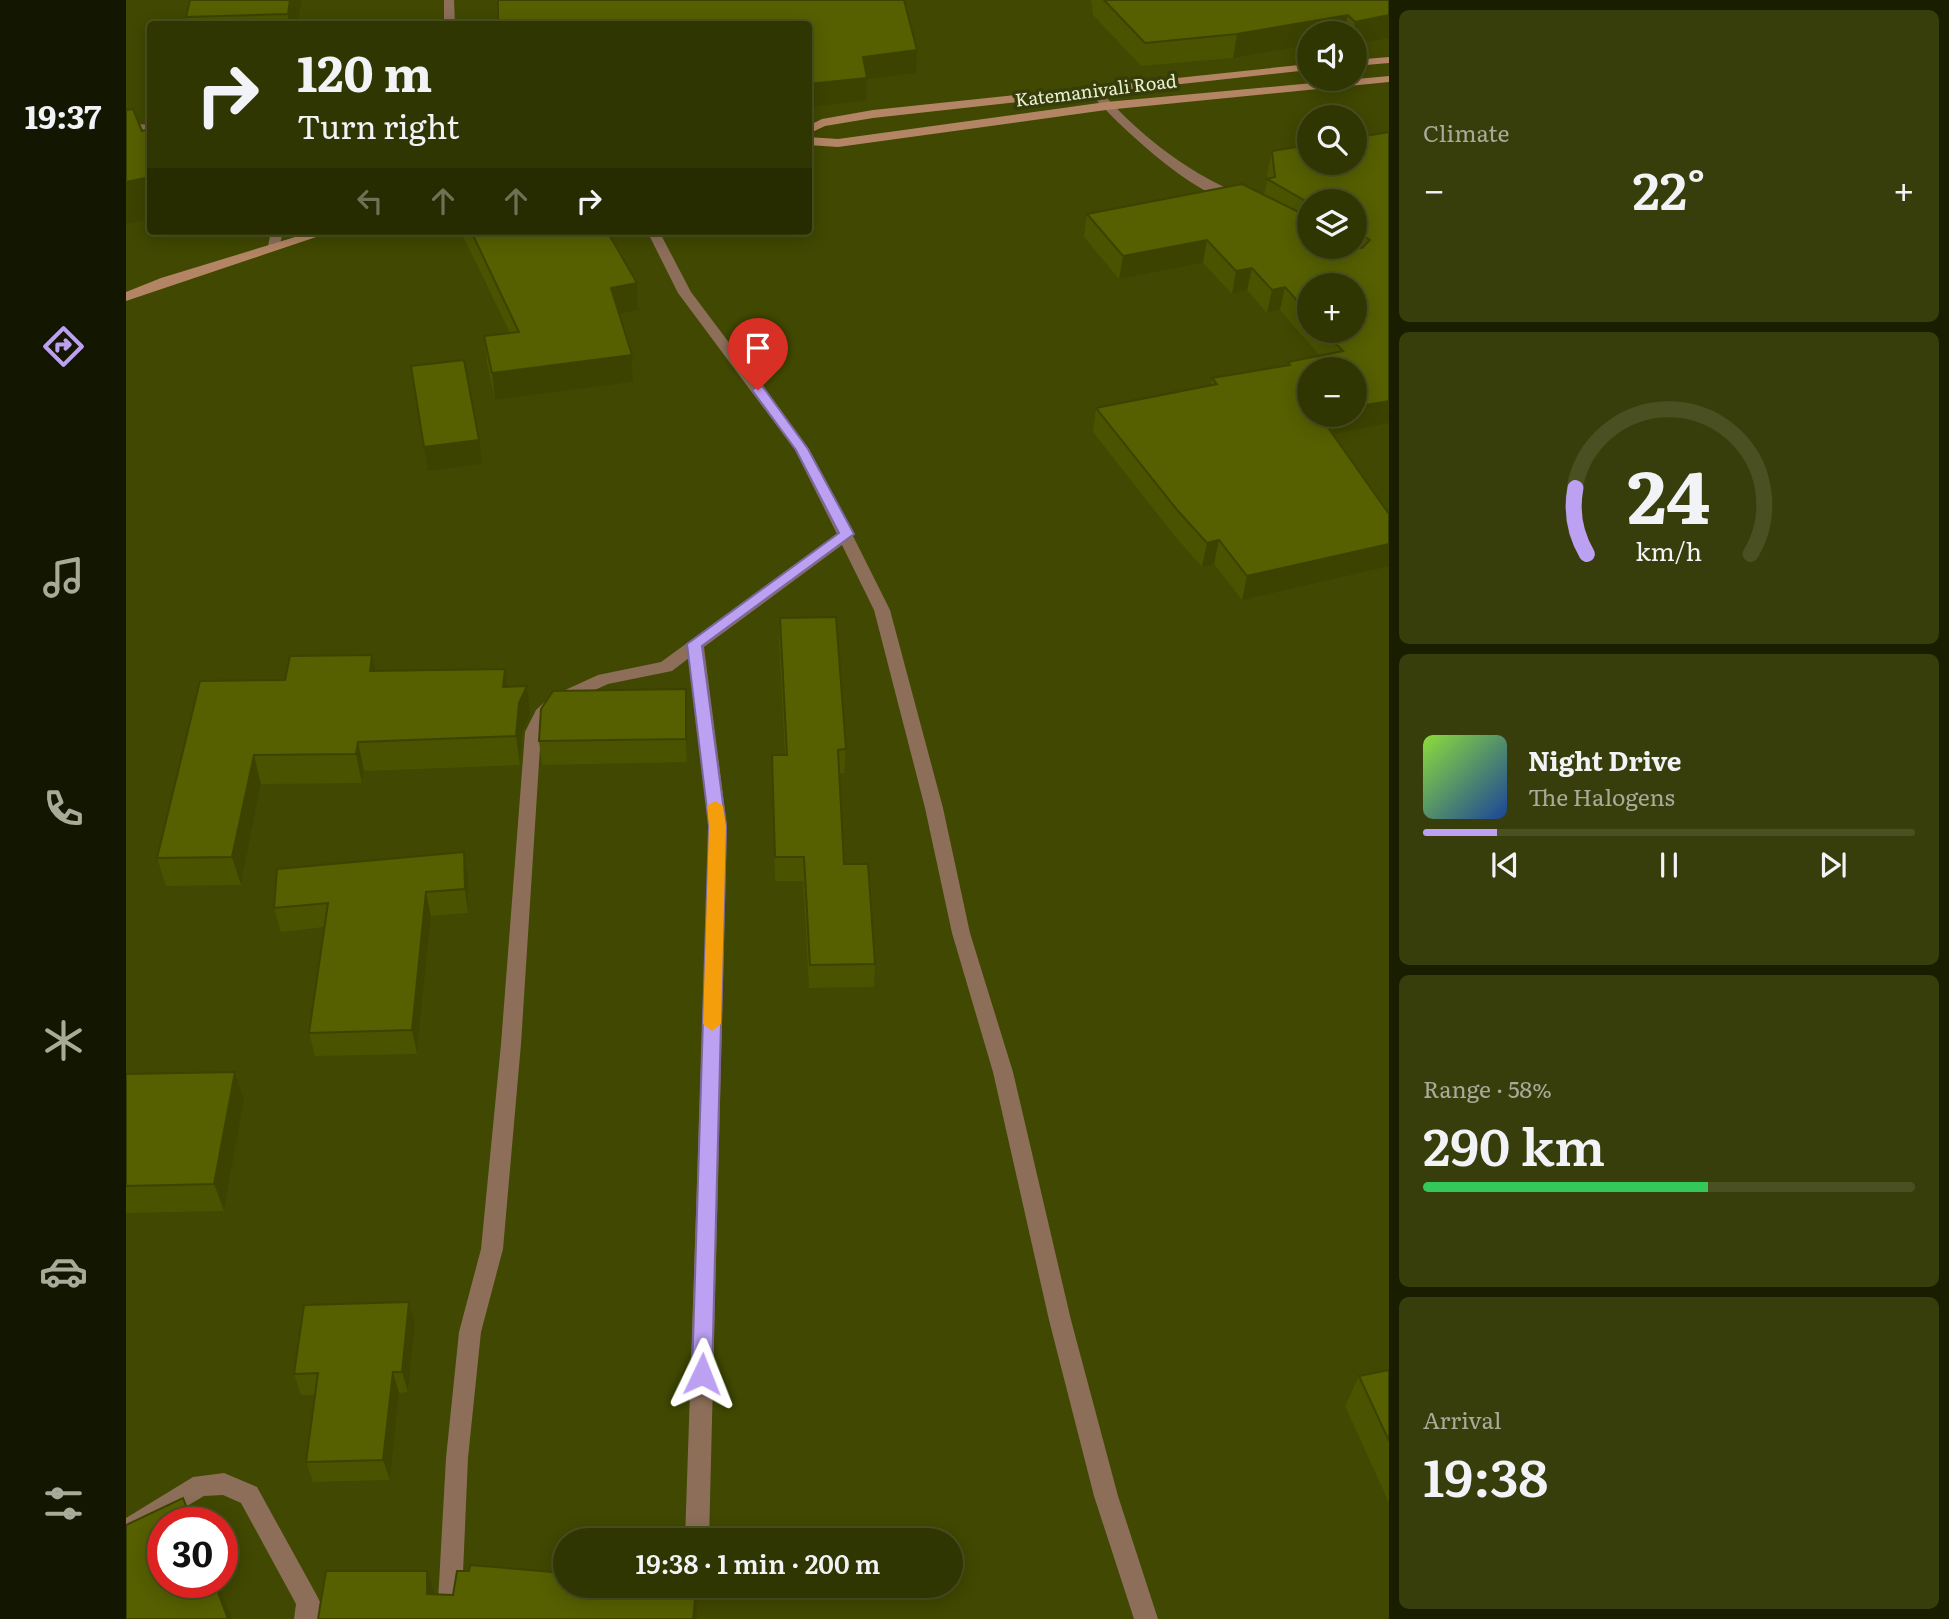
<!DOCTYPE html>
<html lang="en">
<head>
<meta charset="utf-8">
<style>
	body { margin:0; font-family:Literata,serif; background:#383e0b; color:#f1f3f6; height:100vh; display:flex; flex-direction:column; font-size:26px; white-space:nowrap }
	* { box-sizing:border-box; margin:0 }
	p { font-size:23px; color:#a8ab99 }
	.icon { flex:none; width:38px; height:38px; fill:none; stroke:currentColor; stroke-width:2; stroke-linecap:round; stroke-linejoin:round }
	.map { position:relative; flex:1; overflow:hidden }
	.sheet { display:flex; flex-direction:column; gap:10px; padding:10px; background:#1a1e01; width:560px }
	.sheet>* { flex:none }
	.hud { position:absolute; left:21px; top:21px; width:665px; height:214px; border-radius:7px; box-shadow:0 4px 18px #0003,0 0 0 2px #4b5023; background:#303601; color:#f1f3f6; overflow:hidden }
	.buttons { position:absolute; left:1171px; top:21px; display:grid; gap:14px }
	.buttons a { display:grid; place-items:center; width:70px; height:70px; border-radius:50%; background:#303601; box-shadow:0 4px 18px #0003,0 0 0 2px #4b5023; font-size:35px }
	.speed { position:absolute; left:21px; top:1507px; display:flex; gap:14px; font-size:35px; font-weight:700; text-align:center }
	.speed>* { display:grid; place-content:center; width:91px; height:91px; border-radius:50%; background:#303601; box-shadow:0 4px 18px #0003,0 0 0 2px #4b5023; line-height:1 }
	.speed .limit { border:10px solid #d22; background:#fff; color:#111 }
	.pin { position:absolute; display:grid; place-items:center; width:60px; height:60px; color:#fff; margin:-72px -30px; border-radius:50% 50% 50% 0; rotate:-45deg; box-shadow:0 0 7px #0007 }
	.pin .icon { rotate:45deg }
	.me { position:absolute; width:77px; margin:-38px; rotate:2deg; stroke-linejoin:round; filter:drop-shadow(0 0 5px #0008) }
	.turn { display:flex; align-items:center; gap:24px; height:147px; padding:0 35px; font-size:32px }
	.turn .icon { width:91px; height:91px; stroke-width:2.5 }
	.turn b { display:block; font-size:49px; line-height:60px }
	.lanes { display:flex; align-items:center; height:66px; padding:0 35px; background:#0003; justify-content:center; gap:35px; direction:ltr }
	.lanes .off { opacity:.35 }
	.big { font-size:52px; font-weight:600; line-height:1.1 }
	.sheet .tile { flex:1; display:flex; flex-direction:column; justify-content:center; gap:10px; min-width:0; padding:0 24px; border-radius:10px; background:#383e0b }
	.sheet .dial { align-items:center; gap:0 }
	.dial svg { height:182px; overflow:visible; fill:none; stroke:#4b5023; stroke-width:7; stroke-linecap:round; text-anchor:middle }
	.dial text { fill:#f1f3f6; stroke:none }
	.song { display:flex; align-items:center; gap:21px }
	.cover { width:84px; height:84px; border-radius:10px; background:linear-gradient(135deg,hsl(90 70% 55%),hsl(220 70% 35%)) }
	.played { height:7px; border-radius:4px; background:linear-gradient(90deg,#bca0f2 15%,#4b5023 15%) }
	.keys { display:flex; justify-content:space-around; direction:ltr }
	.heat { display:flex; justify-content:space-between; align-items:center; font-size:38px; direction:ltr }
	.charge { height:10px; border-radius:5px; background:linear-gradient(90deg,#34c759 58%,#4b5023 0) }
	.trip { position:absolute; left:427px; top:1528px; width:410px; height:70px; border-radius:35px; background:#303601; box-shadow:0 4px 18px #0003,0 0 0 2px #4b5023; font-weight:600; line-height:70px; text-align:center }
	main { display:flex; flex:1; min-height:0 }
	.menu { display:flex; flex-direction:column; width:126px; justify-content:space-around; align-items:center; background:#131600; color:#a8ab99 }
	.menu .icon { width:49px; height:49px }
	.menu .active { color:#bca0f2 }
	.menu b { font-size:32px; color:#f1f3f6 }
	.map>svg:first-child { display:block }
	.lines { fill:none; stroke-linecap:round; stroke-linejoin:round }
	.minor { fill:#8c6e59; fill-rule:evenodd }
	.secondary { fill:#b38564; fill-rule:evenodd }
	.wall { fill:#4a5300; fill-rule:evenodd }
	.shaded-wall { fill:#3c4300 }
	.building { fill:#566000; stroke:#3c4300; stroke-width:2 }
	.route { fill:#bca0f2; stroke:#7a689d; stroke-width:2 }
	.slow { fill:#f59e0b }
	.labels { text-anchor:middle; stroke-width:7; stroke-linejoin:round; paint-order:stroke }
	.far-street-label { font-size:18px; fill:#eaf1d0; stroke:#363d0b }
</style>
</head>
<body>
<main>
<nav class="menu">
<b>19:37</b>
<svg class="icon active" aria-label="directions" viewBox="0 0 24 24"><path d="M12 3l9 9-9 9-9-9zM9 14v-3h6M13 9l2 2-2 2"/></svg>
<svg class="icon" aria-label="music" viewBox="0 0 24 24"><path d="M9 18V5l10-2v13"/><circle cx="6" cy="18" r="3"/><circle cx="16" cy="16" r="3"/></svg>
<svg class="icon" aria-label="phone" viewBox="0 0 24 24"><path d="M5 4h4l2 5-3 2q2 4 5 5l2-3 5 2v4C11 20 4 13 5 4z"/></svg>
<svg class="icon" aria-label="climate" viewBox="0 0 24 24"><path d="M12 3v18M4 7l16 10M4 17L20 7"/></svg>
<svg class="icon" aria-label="car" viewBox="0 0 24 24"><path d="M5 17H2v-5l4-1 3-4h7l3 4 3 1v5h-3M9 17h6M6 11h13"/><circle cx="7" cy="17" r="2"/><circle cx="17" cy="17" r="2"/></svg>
<svg class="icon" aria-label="filters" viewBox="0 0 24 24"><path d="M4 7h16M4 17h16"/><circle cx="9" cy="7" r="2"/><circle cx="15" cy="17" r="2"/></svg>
</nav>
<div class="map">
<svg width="1263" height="1619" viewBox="0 0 1263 1619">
	<rect width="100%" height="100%" fill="#404801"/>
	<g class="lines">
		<g class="minor">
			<path d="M 318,0 L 328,0 L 329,24 L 318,24 Z"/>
			<path d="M 962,86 L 970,86 C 1011,133 1056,169 1113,194 L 1113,200 C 1076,206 983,117 960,88 Z"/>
			<path d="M 0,123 L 24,125 L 24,131 L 0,131 Z"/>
			<path d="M 145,231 L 157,231 L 153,249 L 143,249 L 142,246 Z"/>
			<path d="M 521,231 L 533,231 L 565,292 L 683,449 L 724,530 L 729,534 L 727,536 L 764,610 L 817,808 L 844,933 L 887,1072 L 945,1320 L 992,1496 L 1032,1619 L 1008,1619 L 968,1496 L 923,1320 L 867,1072 L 826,933 L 799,808 L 748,610 L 716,545 L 578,647 L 601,826 L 583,1540 L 559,1540 L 583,826 L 563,658 L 546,671 L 482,684 L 436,705 L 423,717 L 415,732 L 395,1044 L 377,1249 L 355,1332 L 342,1458 L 335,1619 L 311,1619 L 320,1458 L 333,1332 L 355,1249 L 375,1044 L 399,732 L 410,710 L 424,697 L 472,675 L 535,662 L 711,534 L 669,450 L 552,293 Z"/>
			<path d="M 98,1473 L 131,1487 L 190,1594 L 194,1602 L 192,1619 L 168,1619 L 170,1604 L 115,1503 L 97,1495 L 78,1496 L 0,1542 L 0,1518 L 67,1477 Z"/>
		</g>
		<g class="secondary">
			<path d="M 1263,57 L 1263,63 L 1228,66 L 1228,60 Z"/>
			<path d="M 1183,64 L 1183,70 L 747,118 L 699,126 L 682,134 L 682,126 L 696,119 L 747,110 Z"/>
			<path d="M 1263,76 L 1263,82 L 980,110 L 712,147 L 682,145 L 682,137 L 712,139 L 980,102 Z"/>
			<path d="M 189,231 L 208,231 L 0,301 L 0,292 L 35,278 Z"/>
		</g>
	</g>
	<g class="wall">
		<path d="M 176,0 L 171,24 L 61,24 L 60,17 Z"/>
		<path d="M 965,0 L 1263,0 L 1228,33 L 1183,33 L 1107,58 L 1015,66 L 967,15 Z"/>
		<path d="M 1263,132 L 1263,423 L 1206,434 L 1116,600 L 1088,564 L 1076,567 L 1047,534 L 967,432 L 970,408 L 1085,386 L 1086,378 L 1161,365 L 1162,362 L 1194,356 L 1154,310 L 1141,313 L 1121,290 L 1106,294 L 1077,263 L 993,279 L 958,237 L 961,214 L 1138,194 L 1142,179 L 1141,174 L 1146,151 ZM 1183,201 L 1228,201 L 1228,247 L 1183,247 ZM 1183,285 L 1228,331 L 1183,331 Z"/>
		<path d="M 337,231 L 481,231 L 511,283 L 512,310 L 493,313 L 506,355 L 507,382 L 369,400 L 361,363 L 358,336 L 384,333 L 338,238 Z"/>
		<path d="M 552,231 L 591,231 L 553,234 Z"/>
		<path d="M 654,618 L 720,749 L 718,773 L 713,773 L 718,864 L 749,964 L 748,987 L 683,988 L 677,881 L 649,881 L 646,755 L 659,755 L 653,642 Z"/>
		<path d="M 246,655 L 249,671 L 381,687 L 404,715 L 396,732 L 394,765 L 238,771 L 236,783 L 135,784 L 115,885 L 40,886 L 31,858 L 159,680 Z"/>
		<path d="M 560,689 L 561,762 L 416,765 L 413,741 Z"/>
		<path d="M 338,852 L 342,875 L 342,913 L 305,916 L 291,1054 L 189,1056 L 183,1033 L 198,927 L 155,932 L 148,908 Z"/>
		<path d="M 109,1072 L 118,1100 L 98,1211 L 0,1213 L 0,1074 Z"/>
		<path d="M 289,1324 L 282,1392 L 273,1393 L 264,1480 L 187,1482 L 180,1462 L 189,1395 L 175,1395 L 168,1374 Z"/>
		<path d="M 1263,1370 L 1263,1503 L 1219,1406 L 1233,1376 Z"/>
	</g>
	<g class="shaded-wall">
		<path d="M 164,0 L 176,0 L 171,24 L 163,24 L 162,14 Z"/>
		<path d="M 1222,15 L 1218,33 L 1183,33 L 1183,45 L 1107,58 L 1111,34 Z"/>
		<path d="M 1263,15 L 1263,38 L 1228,44 L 1228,33 L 1227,33 L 1229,22 Z"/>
		<path d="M 791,50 L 790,73 L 741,79 L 740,101 L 682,107 L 682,84 L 737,57 Z"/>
		<path d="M 24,177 L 24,219 L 0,224 L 0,182 Z"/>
		<path d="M 1081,240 L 1077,263 L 993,279 L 997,256 Z"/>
		<path d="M 1126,268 L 1121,290 L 1106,294 L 1110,271 Z"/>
		<path d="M 511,283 L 512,310 L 486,315 L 485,288 Z"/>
		<path d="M 1159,287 L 1154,310 L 1141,313 L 1146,290 Z"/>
		<path d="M 506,355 L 507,382 L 369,400 L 366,373 Z"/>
		<path d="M 1263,401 L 1263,423 L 1198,436 L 1196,419 L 1199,415 L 1228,415 L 1228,407 Z"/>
		<path d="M 353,440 L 356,464 L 302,471 L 298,447 Z"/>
		<path d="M 1093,540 L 1088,564 L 1076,567 L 1081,543 Z"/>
		<path d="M 1263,544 L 1263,566 L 1116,600 L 1121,576 Z"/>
		<path d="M 246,655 L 252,684 L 244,671 Z"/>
		<path d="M 379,669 L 383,698 L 377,687 Z"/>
		<path d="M 401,686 L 404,715 L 396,732 L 394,765 L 390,736 L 393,703 Z"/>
		<path d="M 560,689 L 561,713 L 561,762 L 560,739 Z"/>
		<path d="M 232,742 L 238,771 L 236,783 L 230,754 Z"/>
		<path d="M 128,755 L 135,784 L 115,885 L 106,857 Z"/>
		<path d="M 338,852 L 342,875 L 342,913 L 339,889 Z"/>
		<path d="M 300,892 L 305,916 L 291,1054 L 286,1030 Z"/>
		<path d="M 109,1072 L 118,1100 L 98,1211 L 88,1184 Z"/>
		<path d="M 283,1302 L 289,1324 L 282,1392 L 276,1372 Z"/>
		<path d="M 267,1372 L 273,1393 L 264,1480 L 257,1460 Z"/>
		<path d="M 57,1498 L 69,1522 L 66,1522 Z"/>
		<path d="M 301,1571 L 310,1598 L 301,1594 Z"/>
		<path d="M 88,1582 L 92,1582 L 106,1619 L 102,1619 Z"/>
		<path d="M 570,1590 L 571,1619 L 567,1619 Z"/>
	</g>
	<g class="building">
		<path d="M 64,0 L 164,0 L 162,14 L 60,17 Z"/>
		<path d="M 372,0 L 778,0 L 791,50 L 737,57 L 741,78 L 682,84 L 682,24 L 372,24 Z"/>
		<path d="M 978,0 L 1263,0 L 1263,15 L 1229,22 L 1222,15 L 1111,34 L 1019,43 Z"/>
		<path d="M 7,109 L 16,131 L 24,129 L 24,177 L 0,182 L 0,110 Z"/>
		<path d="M 1263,132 L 1263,401 L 1228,407 L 1228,369 L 1183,369 L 1183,415 L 1200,415 L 1203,418 L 1196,419 L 1263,514 L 1263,544 L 1121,576 L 1093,540 L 1081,543 L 1052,511 L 970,408 L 1091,384 L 1086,378 L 1164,365 L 1162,362 L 1217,351 L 1198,331 L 1228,331 L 1228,285 L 1183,285 L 1183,314 L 1159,287 L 1146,290 L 1126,268 L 1110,271 L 1081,240 L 997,256 L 961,214 L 1116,184 L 1183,217 L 1183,247 L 1228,247 L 1236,248 L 1244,240 L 1228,230 L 1228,201 L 1183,201 L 1183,203 L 1141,179 L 1149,177 L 1146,151 L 1183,145 L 1183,163 L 1228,163 L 1228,138 Z"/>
		<path d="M 345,231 L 481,231 L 511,283 L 485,288 L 506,355 L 366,373 L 358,336 L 393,332 Z"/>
		<path d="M 338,360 L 353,440 L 298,447 L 285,366 Z"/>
		<path d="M 710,617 L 720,749 L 712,750 L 718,864 L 742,864 L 749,964 L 684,965 L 678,857 L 649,857 L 646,755 L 661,755 L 654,618 Z"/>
		<path d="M 246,655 L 244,671 L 379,669 L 377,687 L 401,686 L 393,703 L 390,736 L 232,742 L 230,754 L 128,755 L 106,857 L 31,858 L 74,681 L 159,680 L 164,656 Z"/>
		<path d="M 560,689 L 560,739 L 413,741 L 415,709 L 427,691 Z"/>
		<path d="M 338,852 L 339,889 L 300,892 L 286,1030 L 183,1033 L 202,903 L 148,908 L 151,869 Z"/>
		<path d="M 109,1072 L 88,1184 L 0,1186 L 0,1074 Z"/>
		<path d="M 283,1302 L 276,1372 L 267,1372 L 257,1460 L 180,1462 L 192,1373 L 168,1374 L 178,1305 Z"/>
		<path d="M 1263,1370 L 1263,1441 L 1233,1376 Z"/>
		<path d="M 57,1498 L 66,1522 L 37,1522 L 37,1582 L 88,1582 L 102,1619 L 0,1619 L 0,1525 Z"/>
		<path d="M 344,1565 L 439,1573 L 439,1586 L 561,1586 L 570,1590 L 567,1619 L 192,1619 L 200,1571 L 301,1571 L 301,1594 L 327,1595 L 331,1571 L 343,1571 Z"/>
	</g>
	<path class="route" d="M 632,386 L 637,387 L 682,449 L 728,534 L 576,646 L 600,826 L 586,1374 L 583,1381 L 576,1383 L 569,1381 L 566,1374 L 583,826 L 561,644 L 713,533 L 670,450 L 626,390 Z"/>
	<path class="slow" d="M 589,801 L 597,806 L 600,826 L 595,1024 L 586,1031 L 577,1024 L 583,826 L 581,806 Z"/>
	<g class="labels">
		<g class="far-street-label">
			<text transform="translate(970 91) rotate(-7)" y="6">Katemanivali Road</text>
		</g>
	</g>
</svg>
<div class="buttons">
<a><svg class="icon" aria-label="sound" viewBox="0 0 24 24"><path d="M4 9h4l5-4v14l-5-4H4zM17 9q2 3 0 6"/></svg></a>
<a><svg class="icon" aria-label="search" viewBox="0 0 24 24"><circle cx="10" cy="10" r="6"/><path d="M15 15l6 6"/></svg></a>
<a><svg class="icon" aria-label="layers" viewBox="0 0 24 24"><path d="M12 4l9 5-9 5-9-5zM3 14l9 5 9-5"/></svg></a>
<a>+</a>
<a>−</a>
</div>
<div class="speed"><div class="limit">30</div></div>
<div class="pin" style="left:632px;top:390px;background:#d93025"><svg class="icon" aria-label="arrive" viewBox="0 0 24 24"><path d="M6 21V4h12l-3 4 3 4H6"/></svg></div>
<svg class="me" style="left:576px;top:1374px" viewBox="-20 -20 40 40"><path d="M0-17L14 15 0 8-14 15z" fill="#bca0f2" stroke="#fff" stroke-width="4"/></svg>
<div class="trip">19:38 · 1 min · 200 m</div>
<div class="hud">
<div class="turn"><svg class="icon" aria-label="right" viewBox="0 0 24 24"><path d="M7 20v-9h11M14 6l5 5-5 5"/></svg><div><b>120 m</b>Turn right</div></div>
<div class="lanes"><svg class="icon off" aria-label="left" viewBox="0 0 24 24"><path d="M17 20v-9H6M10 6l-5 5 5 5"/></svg><svg class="icon off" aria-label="ahead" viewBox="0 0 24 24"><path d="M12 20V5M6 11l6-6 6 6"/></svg><svg class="icon off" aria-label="ahead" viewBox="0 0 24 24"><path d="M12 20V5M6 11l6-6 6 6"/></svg><svg class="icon" aria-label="right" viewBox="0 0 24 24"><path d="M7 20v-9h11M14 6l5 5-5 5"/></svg></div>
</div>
</div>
<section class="sheet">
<div class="tile"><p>Climate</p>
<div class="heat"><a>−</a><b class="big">22°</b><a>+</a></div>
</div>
<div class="tile dial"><svg viewBox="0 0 100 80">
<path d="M14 69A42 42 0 1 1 86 69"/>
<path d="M14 69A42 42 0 0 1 9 40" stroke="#bca0f2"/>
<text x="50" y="56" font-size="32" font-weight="700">24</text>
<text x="50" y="72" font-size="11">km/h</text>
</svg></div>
<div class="tile">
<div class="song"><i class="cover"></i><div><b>Night Drive</b><p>The Halogens</p></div></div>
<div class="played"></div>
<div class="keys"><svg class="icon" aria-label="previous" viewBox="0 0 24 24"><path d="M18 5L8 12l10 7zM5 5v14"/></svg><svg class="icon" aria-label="pause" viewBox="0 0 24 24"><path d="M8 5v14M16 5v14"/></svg><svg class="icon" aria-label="next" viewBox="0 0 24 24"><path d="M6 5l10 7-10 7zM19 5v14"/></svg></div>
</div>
<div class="tile"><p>Range · 58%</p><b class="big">290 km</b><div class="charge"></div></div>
<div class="tile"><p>Arrival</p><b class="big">19:38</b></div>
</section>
</main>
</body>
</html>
